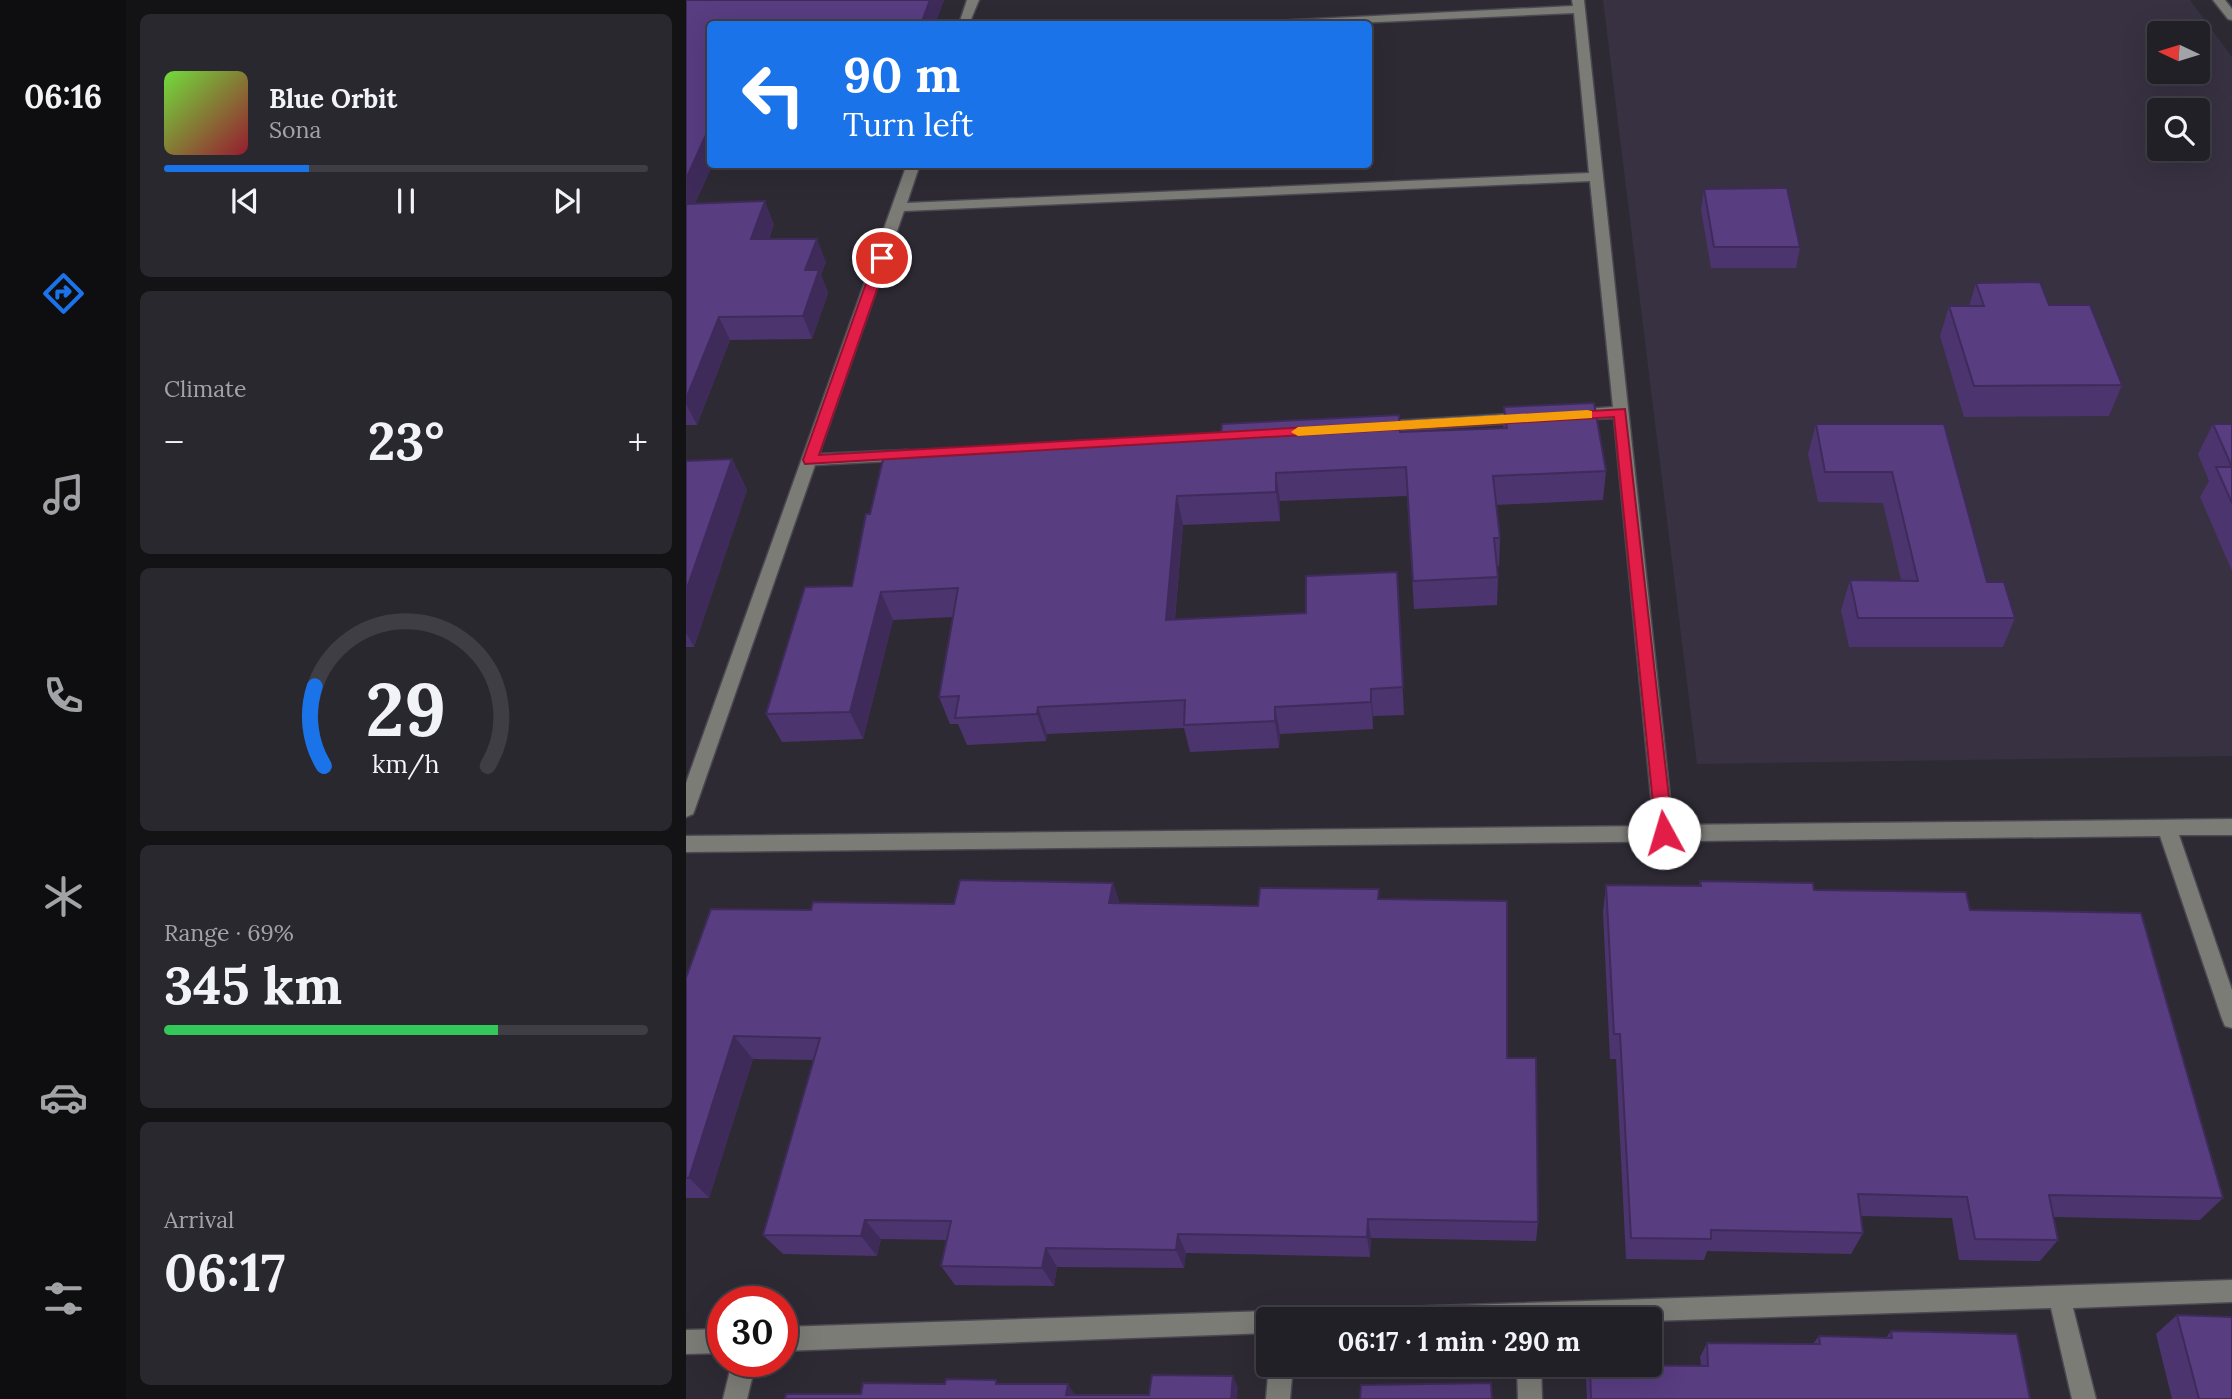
<!DOCTYPE html>
<html lang="en">
<head>
<meta charset="utf-8">
<style>
	body { margin:0; font-family:Lora,serif; background:#2a282f; color:#f1f3f6; height:100vh; display:flex; flex-direction:column; font-size:26px; white-space:nowrap }
	* { box-sizing:border-box; margin:0 }
	p { font-size:23px; color:#a2a3a7 }
	.icon { flex:none; width:38px; height:38px; fill:none; stroke:currentColor; stroke-width:2; stroke-linecap:round; stroke-linejoin:round }
	.map { position:relative; flex:1; overflow:hidden }
	.side { display:flex; flex-direction:column; gap:14px; padding:14px; background:#131215; width:560px }
	.side>* { flex:none }
	.hud { position:absolute; left:21px; top:21px; width:665px; height:147px; border-radius:7px; box-shadow:0 7px 28px #0002,0 0 0 2px #3f3e44; background:#1a73e8; color:#fff; overflow:hidden }
	.needle { width:46px; rotate:274deg }
	.buttons { position:absolute; left:1461px; top:21px; display:grid; gap:14px }
	.buttons a { display:grid; place-items:center; width:63px; height:63px; border-radius:7px; background:#222027; box-shadow:0 7px 28px #0002,0 0 0 2px #3f3e44; font-size:35px }
	.speed { position:absolute; left:21px; top:1286px; display:flex; gap:14px; font-size:35px; font-weight:700; text-align:center }
	.speed>* { display:grid; place-content:center; width:91px; height:91px; border-radius:50%; background:#222027; box-shadow:0 7px 28px #0002,0 0 0 2px #3f3e44; line-height:1 }
	.speed .limit { border:10px solid #d22; background:#fff; color:#111 }
	.pin { position:absolute; display:grid; place-items:center; width:60px; height:60px; color:#fff; margin:-30px; border:4px solid #fff; border-radius:50%; box-shadow:0 2px 7px #0007 }
	.me { position:absolute; width:77px; margin:-38px; rotate:354deg; stroke-linejoin:round; filter:drop-shadow(0 0 5px #0008) }
	.turn { display:flex; align-items:center; gap:24px; height:147px; padding:0 21px; font-size:32px }
	.turn .icon { width:91px; height:91px; stroke-width:2.5 }
	.turn b { display:block; font-size:49px; line-height:60px }
	.big { font-size:52px; font-weight:800; line-height:1.1 }
	.side .widget { flex:1; display:flex; flex-direction:column; justify-content:center; gap:10px; min-width:0; padding:0 24px; border-radius:10px; background:#2a282f }
	.side .dial { align-items:center; gap:0 }
	.dial svg { height:182px; overflow:visible; fill:none; stroke:#3f3e44; stroke-width:7; stroke-linecap:round; text-anchor:middle }
	.dial text { fill:#f1f3f6; stroke:none }
	.song { display:flex; align-items:center; gap:21px }
	.cover { width:84px; height:84px; border-radius:10px; background:linear-gradient(135deg,hsl(100 70% 55%),hsl(350 70% 35%)) }
	.played { height:7px; border-radius:4px; background:linear-gradient(90deg,#1a73e8 30%,#3f3e44 30%) }
	.keys { display:flex; justify-content:space-around; direction:ltr }
	.heat { display:flex; justify-content:space-between; align-items:center; font-size:38px; direction:ltr }
	.charge { height:10px; border-radius:5px; background:linear-gradient(90deg,#34c759 69%,#3f3e44 0) }
	.trip { position:absolute; left:570px; top:1307px; width:406px; height:70px; border-radius:7px; background:#222027; box-shadow:0 7px 28px #0002,0 0 0 2px #3f3e44; font-weight:800; line-height:70px; text-align:center }
	main { display:flex; flex:1; min-height:0 }
	.tabs { display:flex; flex-direction:column; width:126px; justify-content:space-around; align-items:center; background:#0e0d10; color:#a2a3a7 }
	.tabs .icon { width:49px; height:49px }
	.tabs .current { color:#1a73e8 }
	.tabs b { font-size:32px; color:#f1f3f6 }
	.map>svg:first-child { display:block }
	.built { fill:#373142; fill-rule:evenodd }
	.lines { fill:none; stroke-linecap:round; stroke-linejoin:round }
	.minor-casing { stroke:#4b4851; stroke-width:3 }
	.minor { fill:#7b7c76; fill-rule:evenodd }
	.wall { fill:#4c346f }
	.shaded-wall { fill:#3e2b5a }
	.building { fill:#583d81; stroke:#3e2b5a; stroke-width:2 }
	.route { fill:#e11d48; stroke:#92132f; stroke-width:2 }
	.slow { fill:#f59e0b }
</style>
</head>
<body>
<main>
<nav class="tabs">
<b>06:16</b>
<svg class="icon current" aria-label="directions" viewBox="0 0 24 24"><path d="M12 3l9 9-9 9-9-9zM9 14v-3h6M13 9l2 2-2 2"/></svg>
<svg class="icon" aria-label="music" viewBox="0 0 24 24"><path d="M9 18V5l10-2v13"/><circle cx="6" cy="18" r="3"/><circle cx="16" cy="16" r="3"/></svg>
<svg class="icon" aria-label="phone" viewBox="0 0 24 24"><path d="M5 4h4l2 5-3 2q2 4 5 5l2-3 5 2v4C11 20 4 13 5 4z"/></svg>
<svg class="icon" aria-label="climate" viewBox="0 0 24 24"><path d="M12 3v18M4 7l16 10M4 17L20 7"/></svg>
<svg class="icon" aria-label="car" viewBox="0 0 24 24"><path d="M5 17H2v-5l4-1 3-4h7l3 4 3 1v5h-3M9 17h6M6 11h13"/><circle cx="7" cy="17" r="2"/><circle cx="17" cy="17" r="2"/></svg>
<svg class="icon" aria-label="filters" viewBox="0 0 24 24"><path d="M4 7h16M4 17h16"/><circle cx="9" cy="7" r="2"/><circle cx="15" cy="17" r="2"/></svg>
</nav>
<section class="side">
<div class="widget">
<div class="song"><i class="cover"></i><div><b>Blue Orbit</b><p>Sona</p></div></div>
<div class="played"></div>
<div class="keys"><svg class="icon" aria-label="previous" viewBox="0 0 24 24"><path d="M18 5L8 12l10 7zM5 5v14"/></svg><svg class="icon" aria-label="pause" viewBox="0 0 24 24"><path d="M8 5v14M16 5v14"/></svg><svg class="icon" aria-label="next" viewBox="0 0 24 24"><path d="M6 5l10 7-10 7zM19 5v14"/></svg></div>
</div>
<div class="widget"><p>Climate</p>
<div class="heat"><a>−</a><b class="big">23°</b><a>+</a></div>
</div>
<div class="widget dial"><svg viewBox="0 0 100 80">
<path d="M14 69A42 42 0 1 1 86 69"/>
<path d="M14 69A42 42 0 0 1 10 34" stroke="#1a73e8"/>
<text x="50" y="56" font-size="32" font-weight="700">29</text>
<text x="50" y="72" font-size="11">km/h</text>
</svg></div>
<div class="widget"><p>Range · 69%</p><b class="big">345 km</b><div class="charge"></div></div>
<div class="widget"><p>Arrival</p><b class="big">06:17</b></div>
</section>
<div class="map">
<svg width="1546" height="1399" viewBox="0 0 1546 1399">
	<rect width="100%" height="100%" fill="#2d2a34"/>
	<path class="built" d="M 917,0 L 1504,0 L 1546,57 L 1546,756 L 1011,764 ZM 1474,33 L 1512,33 L 1512,72 L 1474,72 ZM 1474,110 L 1512,110 L 1512,149 L 1474,149 Z"/>
	<g class="lines">
		<g class="minor-casing">
			<g id="minor">
				<path d="M 281,0 L 293,0 L 283,24 L 273,24 Z"/>
				<path d="M 886,0 L 898,0 L 987,825 L 1546,819 L 1546,835 L 1493,835 L 1546,990 L 1546,1028 L 1539,1026 L 1536,1019 L 1474,836 L 0,852 L 0,836 L 968,826 L 928,418 L 886,420 L 878,415 L 886,410 L 927,407 L 904,181 L 218,211 L 133,454 L 222,450 L 230,455 L 222,460 L 129,465 L 9,809 L 7,814 L 0,817 L 0,783 L 221,164 L 234,164 L 221,203 L 903,173 L 888,13 L 649,24 L 583,24 L 589,21 L 887,6 Z"/>
				<path d="M 1527,0 L 1539,0 L 1546,9 L 1546,20 L 1542,19 Z"/>
				<path d="M 840,413 L 845,414 L 848,418 L 845,422 L 690,432 L 682,427 L 690,422 Z"/>
				<path d="M 1546,1280 L 1546,1302 L 1387,1308 L 1410,1399 L 1386,1399 L 1365,1308 L 964,1321 L 646,1320 L 649,1312 L 657,1309 Z"/>
				<path d="M 583,1311 L 591,1314 L 593,1320 L 583,1320 L 583,1333 L 96,1351 L 96,1327 Z"/>
				<path d="M 37,1329 L 37,1353 L 0,1354 L 0,1330 Z"/>
				<path d="M 46,1362 L 70,1362 L 61,1399 L 37,1399 Z"/>
				<path d="M 583,1365 L 607,1365 L 604,1399 L 580,1399 Z"/>
				<path d="M 831,1365 L 855,1365 L 856,1399 L 832,1399 Z"/>
			</g>
		</g>
		<use href="#minor" class="minor"/>
	</g>
	<g class="wall">
		<path d="M 0,0 L 258,0 L 249,24 L 24,24 L 24,164 L 27,164 L 9,203 L 88,224 L 83,239 L 140,262 L 135,275 L 142,293 L 126,339 L 44,340 L 11,425 L 0,425 Z"/>
		<path d="M 1018,189 L 1114,247 L 1110,268 L 1025,268 L 1015,210 Z"/>
		<path d="M 1290,283 L 1363,305 L 1436,385 L 1423,416 L 1278,417 L 1254,336 L 1263,306 L 1283,306 Z"/>
		<path d="M 818,407 L 920,471 L 917,500 L 810,505 L 814,538 L 813,566 L 811,566 L 812,577 L 811,605 L 728,609 L 721,496 L 594,501 L 594,521 L 497,525 L 489,619 L 620,613 L 711,572 L 718,715 L 687,716 L 687,729 L 594,734 L 593,748 L 504,752 L 498,728 L 361,734 L 360,741 L 281,745 L 272,724 L 264,724 L 253,697 L 267,617 L 207,620 L 177,739 L 96,742 L 80,714 L 166,586 L 714,432 L 817,428 Z"/>
		<path d="M 1130,424 L 1258,424 L 1301,582 L 1329,618 L 1317,647 L 1163,647 L 1155,610 L 1164,580 L 1215,580 L 1197,503 L 1132,502 L 1122,454 Z"/>
		<path d="M 1527,424 L 1546,424 L 1546,571 L 1514,497 L 1523,481 L 1512,454 Z"/>
		<path d="M 46,459 L 61,490 L 8,647 L 0,647 L 0,461 Z"/>
		<path d="M 1014,881 L 1128,890 L 1284,910 L 1537,1198 L 1514,1220 L 1368,1217 L 1372,1240 L 1354,1261 L 1273,1260 L 1266,1218 L 1175,1216 L 1177,1233 L 1165,1254 L 1021,1251 L 1018,1260 L 940,1259 L 930,1059 L 924,1059 L 917,912 L 920,885 L 1013,886 Z"/>
		<path d="M 427,883 L 434,904 L 572,906 L 694,899 L 821,1058 L 852,1222 L 850,1241 L 685,1238 L 684,1257 L 500,1253 L 498,1268 L 371,1267 L 368,1286 L 269,1285 L 255,1266 L 260,1240 L 195,1239 L 191,1256 L 97,1254 L 77,1235 L 128,1060 L 67,1059 L 23,1198 L 0,1198 L 0,978 L 125,910 L 268,904 Z"/>
		<path d="M 1491,1315 L 1546,1399 L 1486,1399 L 1470,1334 Z"/>
		<path d="M 1205,1331 L 1344,1399 L 901,1399 L 900,1378 L 903,1365 L 1015,1366 L 1014,1357 L 1021,1343 L 1127,1344 L 1133,1336 L 1200,1338 Z"/>
	</g>
	<g class="shaded-wall">
		<path d="M 244,0 L 258,0 L 249,24 L 235,24 Z"/>
		<path d="M 24,126 L 24,164 L 27,164 L 0,224 L 0,179 Z"/>
		<path d="M 79,201 L 88,224 L 74,262 L 65,239 Z"/>
		<path d="M 131,239 L 140,262 L 135,275 L 142,293 L 126,339 L 117,316 L 119,270 Z"/>
		<path d="M 33,317 L 44,340 L 11,425 L 0,404 L 0,399 Z"/>
		<path d="M 46,459 L 61,490 L 8,647 L 0,633 L 0,591 Z"/>
		<path d="M 590,473 L 594,501 L 594,521 L 590,492 Z"/>
		<path d="M 491,496 L 497,525 L 486,648 L 480,620 Z"/>
		<path d="M 195,592 L 207,620 L 177,739 L 164,712 Z"/>
		<path d="M 685,689 L 687,716 L 687,729 L 685,702 Z"/>
		<path d="M 352,707 L 361,734 L 360,741 L 351,714 Z"/>
		<path d="M 589,707 L 594,734 L 593,748 L 589,721 Z"/>
		<path d="M 427,883 L 435,908 L 423,903 Z"/>
		<path d="M 48,1036 L 67,1059 L 23,1198 L 3,1178 Z"/>
		<path d="M 682,1219 L 685,1238 L 684,1257 L 681,1237 Z"/>
		<path d="M 179,1220 L 195,1239 L 191,1256 L 175,1236 Z"/>
		<path d="M 492,1234 L 500,1253 L 498,1268 L 490,1250 Z"/>
		<path d="M 360,1248 L 371,1267 L 368,1286 L 356,1268 Z"/>
		<path d="M 547,1376 L 552,1387 L 551,1399 L 545,1399 Z"/>
		<path d="M 382,1384 L 390,1396 L 380,1395 Z"/>
	</g>
	<g class="building">
		<path d="M 0,0 L 244,0 L 235,24 L 24,24 L 24,126 L 0,179 Z"/>
		<path d="M 1101,188 L 1114,247 L 1028,247 L 1018,189 Z"/>
		<path d="M 79,201 L 65,239 L 131,239 L 119,270 L 133,270 L 117,316 L 33,317 L 0,399 L 0,204 Z"/>
		<path d="M 1354,282 L 1363,305 L 1404,305 L 1436,385 L 1288,386 L 1263,306 L 1298,306 L 1290,283 Z"/>
		<path d="M 908,403 L 920,471 L 807,476 L 814,538 L 808,538 L 812,577 L 727,581 L 720,467 L 590,473 L 590,492 L 491,496 L 480,620 L 620,613 L 620,576 L 711,572 L 717,687 L 685,689 L 685,702 L 589,707 L 589,721 L 498,725 L 499,700 L 352,707 L 351,714 L 269,718 L 273,696 L 253,697 L 272,588 L 195,592 L 164,712 L 80,714 L 119,587 L 166,586 L 180,514 L 184,514 L 199,451 L 535,435 L 536,424 L 713,415 L 714,432 L 821,428 L 818,407 Z"/>
		<path d="M 1130,424 L 1258,424 L 1301,582 L 1318,582 L 1329,618 L 1172,618 L 1164,580 L 1232,581 L 1206,472 L 1139,472 Z"/>
		<path d="M 1527,424 L 1546,424 L 1546,503 L 1530,467 L 1546,467 Z"/>
		<path d="M 46,459 L 0,591 L 0,461 Z"/>
		<path d="M 274,880 L 427,883 L 423,903 L 572,906 L 574,888 L 693,889 L 692,899 L 821,901 L 821,1058 L 850,1058 L 852,1222 L 682,1219 L 681,1237 L 492,1234 L 490,1250 L 360,1248 L 356,1268 L 255,1266 L 265,1221 L 179,1220 L 175,1236 L 77,1235 L 134,1038 L 48,1036 L 3,1178 L 0,1178 L 0,978 L 25,909 L 125,910 L 127,902 L 268,904 Z"/>
		<path d="M 1014,881 L 1127,883 L 1128,890 L 1280,892 L 1284,910 L 1455,913 L 1537,1198 L 1363,1195 L 1372,1240 L 1289,1239 L 1281,1197 L 1172,1194 L 1177,1233 L 1025,1230 L 1025,1239 L 945,1238 L 934,1034 L 928,1034 L 920,885 L 1015,886 Z"/>
		<path d="M 1491,1315 L 1546,1317 L 1546,1399 L 1513,1399 Z"/>
		<path d="M 1205,1331 L 1331,1334 L 1344,1399 L 905,1399 L 904,1365 L 1022,1366 L 1021,1343 L 1134,1344 L 1133,1336 L 1206,1338 Z"/>
		<path d="M 466,1375 L 547,1376 L 545,1399 L 99,1399 L 100,1394 L 175,1394 L 177,1383 L 259,1384 L 260,1379 L 310,1380 L 310,1384 L 382,1384 L 380,1395 L 463,1395 Z"/>
		<path d="M 805,1383 L 806,1399 L 674,1399 L 675,1385 Z"/>
	</g>
	<path class="route" d="M 196,254 L 202,258 L 133,455 L 939,409 L 987,833 L 984,838 L 972,838 L 970,833 L 928,417 L 119,464 L 117,460 L 189,258 Z"/>
	<path class="slow" d="M 901,410 L 906,411 L 906,418 L 612,436 L 605,432 L 612,427 Z"/>
</svg>
<div class="buttons">
<a><svg class="needle" viewBox="-14 -14 28 28"><path d="M0-13l5 13h-10z" fill="#e53935"/><path d="M0 13l5-13h-10z" fill="#a2a3a7"/></svg></a>
<a><svg class="icon" aria-label="search" viewBox="0 0 24 24"><circle cx="10" cy="10" r="6"/><path d="M15 15l6 6"/></svg></a>
</div>
<div class="speed"><div class="limit">30</div></div>
<div class="pin" style="left:196px;top:258px;background:#d93025"><svg class="icon" aria-label="arrive" viewBox="0 0 24 24"><path d="M6 21V4h12l-3 4 3 4H6"/></svg></div>
<svg class="me" style="left:978px;top:833px" viewBox="-20 -20 40 40"><circle r="19" fill="#fff"/><path d="M0-13L10 11 0 6-10 11z" fill="#e11d48"/></svg>
<div class="trip">06:17 · 1 min · 290 m</div>
<div class="hud">
<div class="turn"><svg class="icon" aria-label="left" viewBox="0 0 24 24"><path d="M17 20v-9H6M10 6l-5 5 5 5"/></svg><div><b>90 m</b>Turn left</div></div>
</div>
</div>
</main>
</body>
</html>
